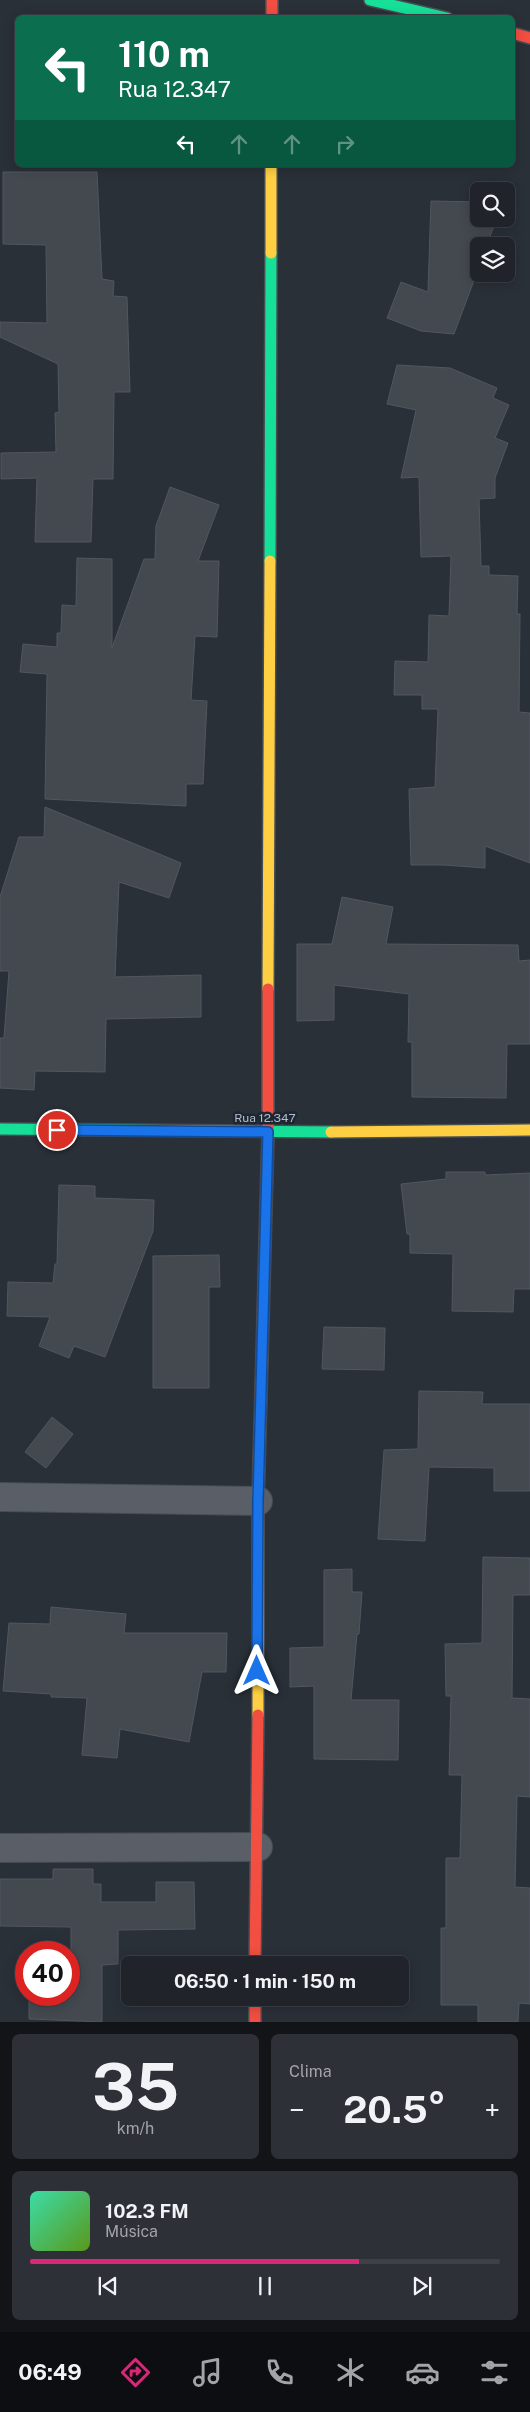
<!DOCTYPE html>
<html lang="pt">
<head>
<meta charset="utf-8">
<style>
	body { margin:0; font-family:"Public Sans",sans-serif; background:#2d3036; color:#f1f3f6; height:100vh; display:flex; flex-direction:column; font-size:19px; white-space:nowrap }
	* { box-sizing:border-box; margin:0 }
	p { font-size:16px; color:#a2a4a8 }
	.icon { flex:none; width:28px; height:28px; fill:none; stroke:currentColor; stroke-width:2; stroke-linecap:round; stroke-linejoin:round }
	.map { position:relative; height:2022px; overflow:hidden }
	.details { display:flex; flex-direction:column; gap:12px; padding:12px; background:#121417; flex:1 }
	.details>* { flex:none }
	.guide { position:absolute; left:15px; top:15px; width:500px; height:152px; border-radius:8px; box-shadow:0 2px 12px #0003,0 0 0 1px #3d4147; background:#0b6e4f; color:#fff; overflow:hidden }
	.tools { position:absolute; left:470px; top:182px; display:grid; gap:10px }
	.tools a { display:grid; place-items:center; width:45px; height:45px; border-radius:8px; background:#20242a; box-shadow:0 2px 12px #0003,0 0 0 1px #3d4147; font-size:25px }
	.speed { position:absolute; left:15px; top:1941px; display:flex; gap:10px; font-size:25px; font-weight:700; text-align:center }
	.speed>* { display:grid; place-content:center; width:65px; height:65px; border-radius:50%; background:#20242a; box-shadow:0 2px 12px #0003,0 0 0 1px #3d4147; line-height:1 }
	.speed .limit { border:8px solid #d22; background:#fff; color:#111 }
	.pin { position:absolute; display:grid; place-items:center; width:42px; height:42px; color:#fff; margin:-21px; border:2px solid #fff; border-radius:50%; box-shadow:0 1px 5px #0007 }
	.me { position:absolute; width:55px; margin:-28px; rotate:0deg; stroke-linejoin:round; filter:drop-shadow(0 0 4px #0008) }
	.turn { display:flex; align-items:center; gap:18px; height:105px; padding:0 20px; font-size:22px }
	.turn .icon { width:65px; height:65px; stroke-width:2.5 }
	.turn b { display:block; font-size:35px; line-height:42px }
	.lanes { display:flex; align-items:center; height:48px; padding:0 20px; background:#0003; justify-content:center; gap:25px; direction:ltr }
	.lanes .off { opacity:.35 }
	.big { font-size:38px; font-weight:700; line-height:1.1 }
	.details .card { flex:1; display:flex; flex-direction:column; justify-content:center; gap:8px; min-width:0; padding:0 18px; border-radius:8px; background:#2d3036 }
	.details .dial { align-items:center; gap:0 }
	.dial b { font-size:65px; line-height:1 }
	.song { display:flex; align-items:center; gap:15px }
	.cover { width:60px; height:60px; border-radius:8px; background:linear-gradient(135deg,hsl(160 70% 55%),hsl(90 70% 35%)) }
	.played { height:5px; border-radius:2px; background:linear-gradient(90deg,#db2777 70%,#3d4147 70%) }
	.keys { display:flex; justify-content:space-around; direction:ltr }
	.heat { display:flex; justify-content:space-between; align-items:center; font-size:28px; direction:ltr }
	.details .tiles { flex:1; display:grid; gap:12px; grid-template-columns:1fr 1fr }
	.card:last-child { grid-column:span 2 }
	.trip { position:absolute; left:121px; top:1956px; width:288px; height:50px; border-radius:8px; background:#20242a; box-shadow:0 2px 12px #0003,0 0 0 1px #3d4147; font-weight:700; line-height:50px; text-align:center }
	.tab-bar { display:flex; height:80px; justify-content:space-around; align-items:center; background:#0d0e11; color:#a2a4a8 }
	.tab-bar .icon { width:35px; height:35px }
	.tab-bar .on { color:#db2777 }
	.tab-bar b { font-size:22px; color:#f1f3f6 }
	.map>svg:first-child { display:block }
	.building { fill:#444950; stroke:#52575f }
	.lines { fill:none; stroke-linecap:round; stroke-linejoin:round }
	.street-casing { stroke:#484c53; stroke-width:30 }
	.fast-casing { stroke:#484c53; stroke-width:14 }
	.slow-casing { stroke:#484c53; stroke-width:14 }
	.jam-casing { stroke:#484c53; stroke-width:14 }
	.street { stroke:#5a5e66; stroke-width:28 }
	.fast { stroke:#16e098; stroke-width:11 }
	.slow { stroke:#ffcf43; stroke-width:11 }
	.jam { stroke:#f24e42; stroke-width:11 }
	.route-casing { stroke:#114b97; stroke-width:12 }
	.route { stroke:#1a73e8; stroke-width:9 }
	.labels { text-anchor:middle; stroke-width:5; stroke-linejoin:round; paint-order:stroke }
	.street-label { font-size:12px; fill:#b4bcc9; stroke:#1d2633 }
</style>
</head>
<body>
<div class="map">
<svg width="530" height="2022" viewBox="0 0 530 2022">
	<rect width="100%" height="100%" fill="#2a3038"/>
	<g class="building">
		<path d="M 3,172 L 97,172 L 102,279 L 114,281 L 113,296 L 127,297 L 130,392 L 114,392 L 113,479 L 93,479 L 91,542 L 35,542 L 37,478 L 1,479 L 1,453 L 56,452 L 55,413 L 59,412 L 58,364 L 0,337 L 0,322 L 47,323 L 46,245 L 3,244 Z"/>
		<path d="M 431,201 L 479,202 L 479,219 L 497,219 L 486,246 L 479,246 L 479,267 L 454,334 L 421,331 L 387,318 L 401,282 L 428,292 Z"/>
		<path d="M 397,365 L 450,368 L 497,388 L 493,398 L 509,405 L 495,438 L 508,443 L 495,478 L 495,498 L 479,499 L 481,566 L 489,566 L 489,575 L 518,576 L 517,614 L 520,614 L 519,712 L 530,713 L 530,863 L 485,846 L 485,868 L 444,865 L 411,865 L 409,789 L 435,787 L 438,709 L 422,709 L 422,695 L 394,695 L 395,661 L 428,662 L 429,615 L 449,616 L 451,556 L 421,557 L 419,477 L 401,478 L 416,410 L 387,404 Z"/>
		<path d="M 170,487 L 219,505 L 198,561 L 219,561 L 217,637 L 195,636 L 191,700 L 207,701 L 203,784 L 186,784 L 186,806 L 45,799 L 47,674 L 20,672 L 23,644 L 57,647 L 57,633 L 61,633 L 62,605 L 76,606 L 77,558 L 112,559 L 112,648 L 144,559 L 155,559 L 156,526 Z"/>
		<path d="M 45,807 L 181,863 L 169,898 L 119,882 L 115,977 L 201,975 L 201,1017 L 106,1019 L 105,1072 L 35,1071 L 34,1090 L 0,1088 L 0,1038 L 4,1038 L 9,971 L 0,971 L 0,897 L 19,837 L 44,837 Z"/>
		<path d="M 342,897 L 393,907 L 386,944 L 518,945 L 519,961 L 530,960 L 530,1044 L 507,1044 L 506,1098 L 412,1097 L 412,1042 L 408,1042 L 409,994 L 334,985 L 334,1020 L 297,1021 L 297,944 L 332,944 Z"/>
		<path d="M 446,1172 L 485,1172 L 485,1175 L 530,1173 L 530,1289 L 514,1289 L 513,1312 L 452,1311 L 453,1254 L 410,1253 L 410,1234 L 407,1234 L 401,1184 L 446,1179 Z"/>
		<path d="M 59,1185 L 95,1186 L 95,1198 L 154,1200 L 153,1231 L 105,1357 L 74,1346 L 69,1358 L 39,1346 L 50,1317 L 7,1316 L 8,1282 L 53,1283 L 55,1264 L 57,1264 Z"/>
		<path d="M 219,1255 L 220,1287 L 209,1287 L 209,1388 L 153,1388 L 153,1256 Z"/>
		<path d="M 324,1327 L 385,1328 L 384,1370 L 322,1369 Z"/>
		<path d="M 419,1391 L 483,1392 L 482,1404 L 530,1404 L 530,1491 L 494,1491 L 494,1468 L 429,1467 L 425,1541 L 378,1539 L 384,1450 L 418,1449 Z"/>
		<path d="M 52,1417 L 73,1434 L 46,1468 L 25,1452 Z"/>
		<path d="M 483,1557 L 530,1558 L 530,1595 L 513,1595 L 512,1698 L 530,1699 L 530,1797 L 517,1796 L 515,1887 L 530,1888 L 530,2004 L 519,2003 L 518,2022 L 478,2022 L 478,2005 L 441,2005 L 441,1928 L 446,1928 L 446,1858 L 460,1858 L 462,1775 L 449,1775 L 451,1696 L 446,1696 L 445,1644 L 482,1643 Z"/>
		<path d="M 352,1569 L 352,1592 L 362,1592 L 359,1634 L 357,1634 L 351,1700 L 399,1700 L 398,1760 L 314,1759 L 314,1686 L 290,1687 L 290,1648 L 324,1647 L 324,1570 Z"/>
		<path d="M 51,1607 L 126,1614 L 124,1633 L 227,1633 L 226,1672 L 202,1672 L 189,1742 L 120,1729 L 117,1758 L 82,1755 L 87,1698 L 51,1697 L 51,1694 L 3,1691 L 9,1623 L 50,1624 Z"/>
		<path d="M 53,1869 L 93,1869 L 93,1884 L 101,1884 L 101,1902 L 156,1902 L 156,1882 L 194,1882 L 195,1929 L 118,1930 L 118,1964 L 102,1965 L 102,2022 L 29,2019 L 29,1995 L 69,1995 L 69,1982 L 71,1982 L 71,1927 L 0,1926 L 0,1879 L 53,1879 Z"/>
	</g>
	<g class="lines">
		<g class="street-casing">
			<g id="street">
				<path d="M 0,1497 L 258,1501"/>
				<path d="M 0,1848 L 258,1847"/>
			</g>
		</g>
		<g class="fast-casing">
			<g id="fast">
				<path d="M 370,0 L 447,18"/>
				<path d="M 270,561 L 271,253"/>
				<path d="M 0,1129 L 331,1132"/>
			</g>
		</g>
		<g class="slow-casing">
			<g id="slow">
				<path d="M 271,253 L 271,165"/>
				<path d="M 268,989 L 270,561"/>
				<path d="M 331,1132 L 530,1130"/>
				<path d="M 258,1715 L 258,1501 L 262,1356"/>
			</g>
		</g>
		<g class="jam-casing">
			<g id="jam">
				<path d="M 272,0 L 272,18"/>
				<path d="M 512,33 L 530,38"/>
				<path d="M 262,1356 L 268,1133 L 268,989"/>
				<path d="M 255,1965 L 258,1715"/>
				<path d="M 255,1998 L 255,2022"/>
			</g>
		</g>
		<use href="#street" class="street"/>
		<use href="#fast" class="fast"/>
		<use href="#slow" class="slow"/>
		<use href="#jam" class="jam"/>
	</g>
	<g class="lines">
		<g class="route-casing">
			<path id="route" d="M 57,1130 L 268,1132 L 258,1501 L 257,1671"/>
		</g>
		<use href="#route" class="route"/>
	</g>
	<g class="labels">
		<g class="street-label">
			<text x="265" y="1122">Rua 12.347</text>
		</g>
	</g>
</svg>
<div class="tools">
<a><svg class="icon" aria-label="search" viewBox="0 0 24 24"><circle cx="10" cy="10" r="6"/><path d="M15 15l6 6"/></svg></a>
<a><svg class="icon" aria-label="layers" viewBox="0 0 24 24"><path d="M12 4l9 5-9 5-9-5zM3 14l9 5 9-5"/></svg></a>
</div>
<div class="speed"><div class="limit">40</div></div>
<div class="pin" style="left:57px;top:1130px;background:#d93025"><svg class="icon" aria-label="arrive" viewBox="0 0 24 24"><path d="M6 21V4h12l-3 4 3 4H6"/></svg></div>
<svg class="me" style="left:257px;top:1671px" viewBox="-20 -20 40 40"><path d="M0-17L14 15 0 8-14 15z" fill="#1a73e8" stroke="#fff" stroke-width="4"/></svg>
<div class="trip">06:50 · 1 min · 150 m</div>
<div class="guide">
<div class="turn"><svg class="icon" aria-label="left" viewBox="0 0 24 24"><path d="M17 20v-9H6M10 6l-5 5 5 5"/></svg><div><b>110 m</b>Rua 12.347</div></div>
<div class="lanes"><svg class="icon" aria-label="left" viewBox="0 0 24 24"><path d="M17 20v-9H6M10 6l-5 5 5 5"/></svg><svg class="icon off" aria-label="ahead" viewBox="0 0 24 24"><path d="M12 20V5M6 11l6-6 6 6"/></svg><svg class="icon off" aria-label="ahead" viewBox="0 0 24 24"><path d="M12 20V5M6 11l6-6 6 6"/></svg><svg class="icon off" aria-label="right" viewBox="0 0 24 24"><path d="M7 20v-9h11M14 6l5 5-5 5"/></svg></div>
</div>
</div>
<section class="details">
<div class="tiles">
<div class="card dial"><b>35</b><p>km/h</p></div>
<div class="card"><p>Clima</p>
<div class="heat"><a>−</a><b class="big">20.5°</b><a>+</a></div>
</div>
<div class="card">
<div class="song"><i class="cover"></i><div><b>102.3 FM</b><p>Música</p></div></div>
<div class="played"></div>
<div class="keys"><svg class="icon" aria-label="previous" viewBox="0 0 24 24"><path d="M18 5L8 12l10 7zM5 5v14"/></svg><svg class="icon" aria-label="pause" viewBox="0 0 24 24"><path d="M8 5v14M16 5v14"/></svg><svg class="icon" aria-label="next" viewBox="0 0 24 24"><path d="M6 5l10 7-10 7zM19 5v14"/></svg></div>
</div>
</div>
</section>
<nav class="tab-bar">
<b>06:49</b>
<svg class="icon on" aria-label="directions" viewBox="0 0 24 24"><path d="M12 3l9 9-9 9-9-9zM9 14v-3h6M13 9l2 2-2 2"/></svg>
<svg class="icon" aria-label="music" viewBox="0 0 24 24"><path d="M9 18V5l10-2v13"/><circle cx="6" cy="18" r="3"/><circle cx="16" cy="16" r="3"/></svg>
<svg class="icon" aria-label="phone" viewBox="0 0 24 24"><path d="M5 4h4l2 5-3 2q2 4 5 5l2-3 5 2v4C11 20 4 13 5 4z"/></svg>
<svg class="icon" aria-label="climate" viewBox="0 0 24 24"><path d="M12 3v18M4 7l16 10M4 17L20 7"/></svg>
<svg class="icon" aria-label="car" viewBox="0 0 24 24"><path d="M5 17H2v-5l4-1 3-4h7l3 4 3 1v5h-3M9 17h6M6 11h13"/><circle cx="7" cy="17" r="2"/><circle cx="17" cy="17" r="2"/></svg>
<svg class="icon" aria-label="filters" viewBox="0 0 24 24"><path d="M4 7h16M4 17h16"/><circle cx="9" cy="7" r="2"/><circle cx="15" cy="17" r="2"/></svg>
</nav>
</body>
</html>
